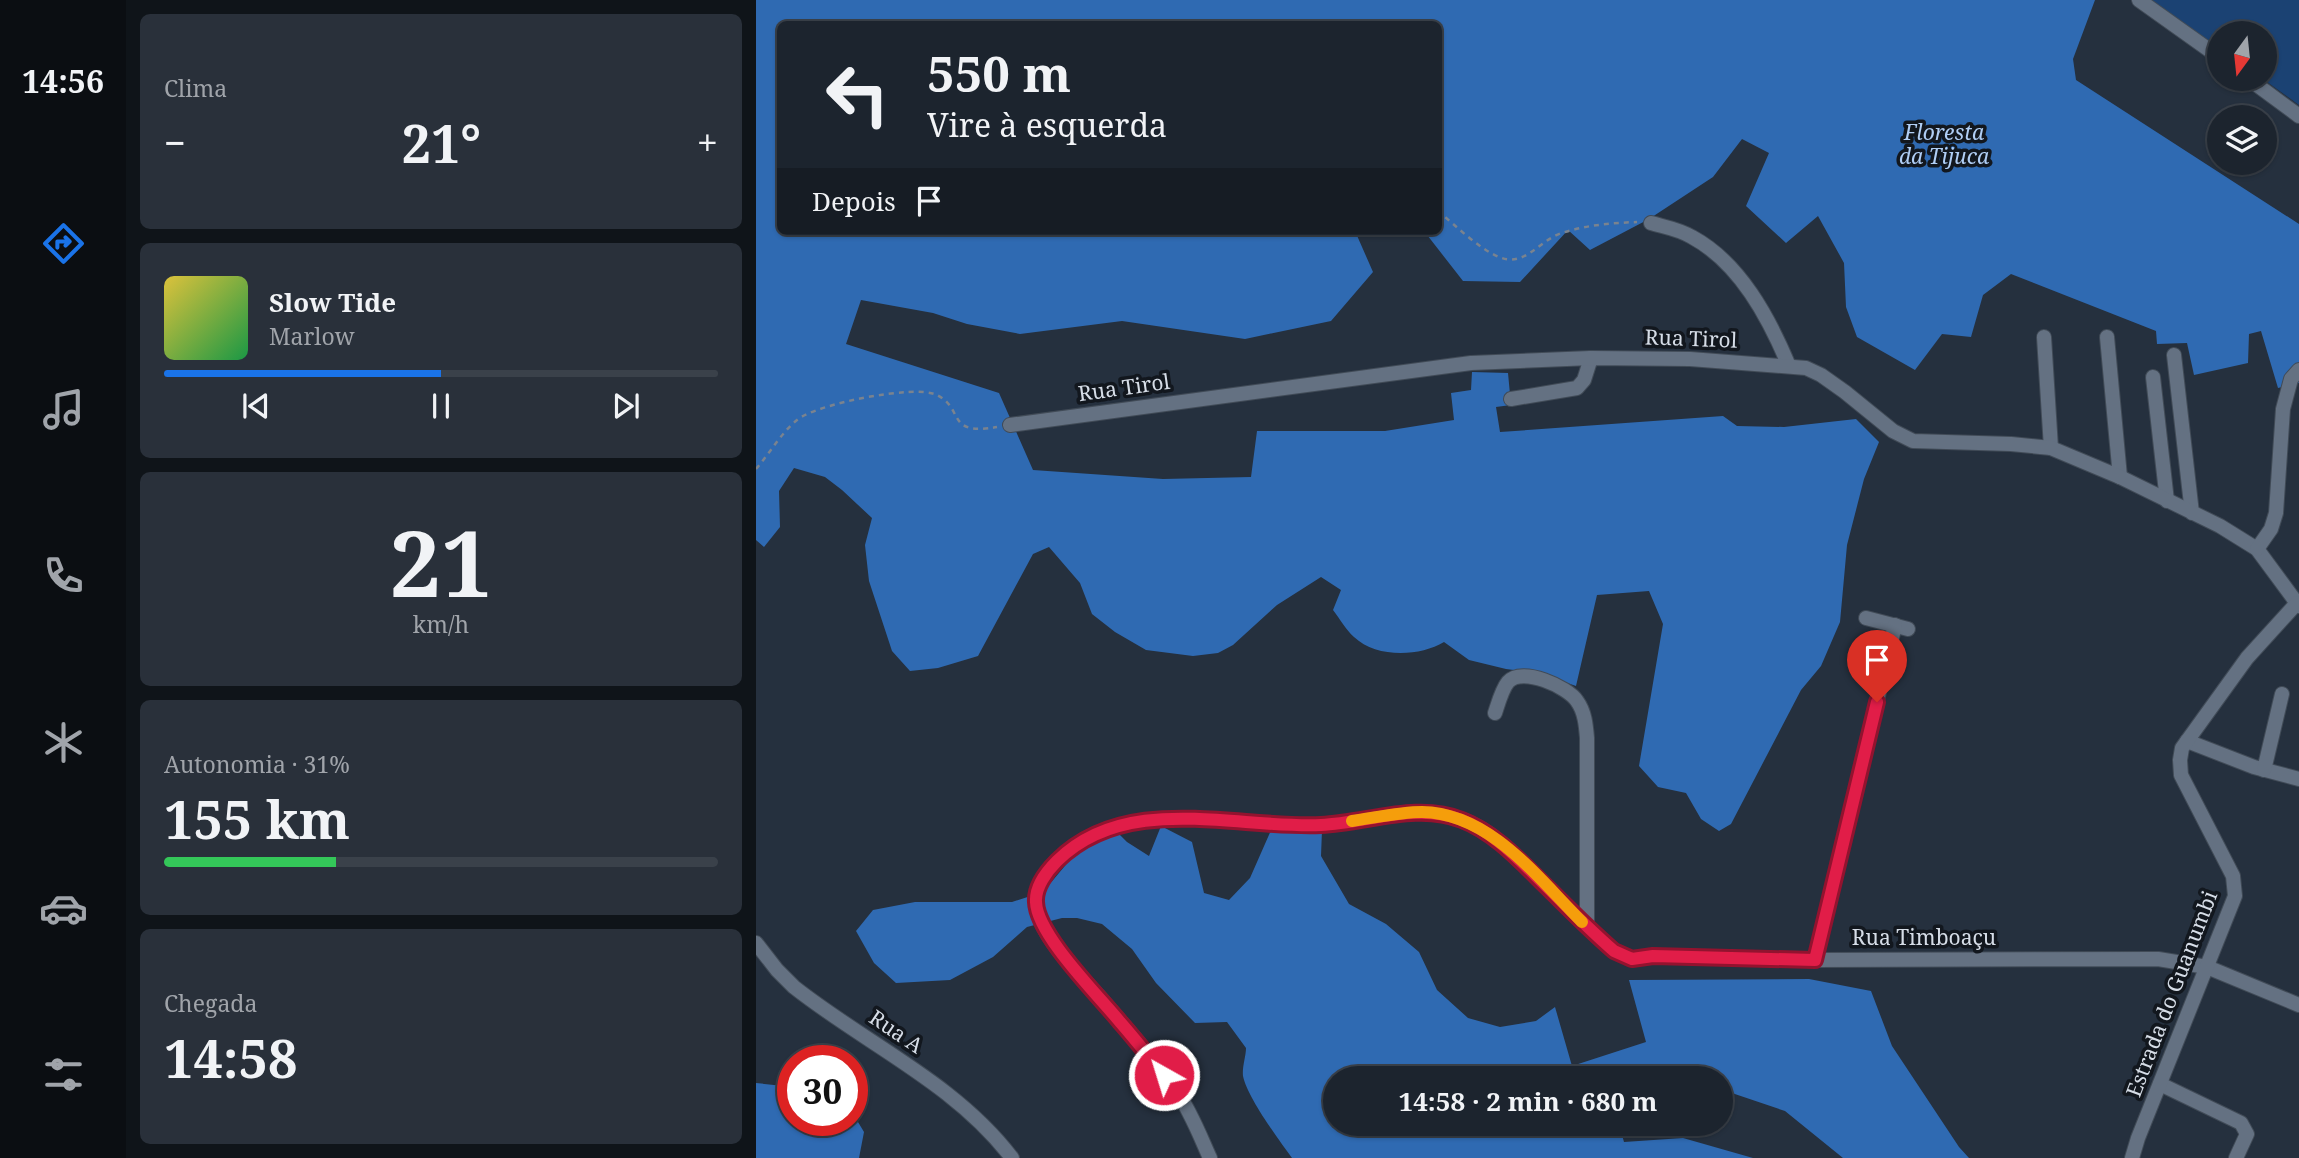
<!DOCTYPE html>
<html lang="pt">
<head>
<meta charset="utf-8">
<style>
	body { margin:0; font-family:"Noto Serif",serif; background:#29303a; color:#f1f3f6; height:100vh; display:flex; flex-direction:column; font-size:26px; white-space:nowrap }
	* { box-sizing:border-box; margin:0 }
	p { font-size:23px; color:#a0a4aa }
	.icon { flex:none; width:38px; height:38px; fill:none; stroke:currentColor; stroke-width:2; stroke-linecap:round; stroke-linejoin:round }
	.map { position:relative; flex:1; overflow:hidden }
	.sheet { display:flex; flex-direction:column; gap:14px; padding:14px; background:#0f1419; width:630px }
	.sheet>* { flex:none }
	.top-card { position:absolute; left:21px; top:21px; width:665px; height:214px; border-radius:10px; box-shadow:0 2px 5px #0004,0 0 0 2px #3a414a; background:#1c242e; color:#f1f3f6; overflow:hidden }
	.needle { width:46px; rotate:195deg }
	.fabs { position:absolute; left:1451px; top:21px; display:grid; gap:14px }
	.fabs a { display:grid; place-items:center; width:70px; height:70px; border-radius:50%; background:#1c242e; box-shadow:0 2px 5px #0004,0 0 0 2px #3a414a; font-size:35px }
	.speed { position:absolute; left:21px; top:1045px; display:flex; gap:14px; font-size:35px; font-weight:700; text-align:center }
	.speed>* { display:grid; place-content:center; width:91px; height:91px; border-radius:50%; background:#1c242e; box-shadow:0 2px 5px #0004,0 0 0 2px #3a414a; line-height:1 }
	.speed .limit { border:10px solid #d22; background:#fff; color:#111 }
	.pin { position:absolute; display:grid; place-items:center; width:60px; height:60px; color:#fff; margin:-72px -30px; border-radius:50% 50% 50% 0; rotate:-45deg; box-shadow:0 0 7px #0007 }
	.pin .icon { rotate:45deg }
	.me { position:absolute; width:77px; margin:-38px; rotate:321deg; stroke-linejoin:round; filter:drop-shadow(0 0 5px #0008) }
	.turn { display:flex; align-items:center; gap:24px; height:147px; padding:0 35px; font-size:32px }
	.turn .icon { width:91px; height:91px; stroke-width:2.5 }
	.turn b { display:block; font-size:49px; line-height:60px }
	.then { display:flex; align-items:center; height:66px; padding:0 35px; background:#0003; gap:14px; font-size:26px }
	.big { font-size:52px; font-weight:700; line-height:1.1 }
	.sheet .widget { flex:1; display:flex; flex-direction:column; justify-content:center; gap:10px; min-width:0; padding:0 24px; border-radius:10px; background:#29303a }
	.sheet .dial { align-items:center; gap:0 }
	.dial b { font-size:91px; line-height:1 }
	.song { display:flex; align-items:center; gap:21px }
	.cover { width:84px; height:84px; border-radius:10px; background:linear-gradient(135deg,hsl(50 70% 55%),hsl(140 70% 35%)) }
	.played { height:7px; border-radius:4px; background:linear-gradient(90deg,#1a73e8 50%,#3a414a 50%) }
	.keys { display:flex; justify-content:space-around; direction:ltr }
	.heat { display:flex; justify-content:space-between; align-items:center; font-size:38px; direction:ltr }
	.charge { height:10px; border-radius:5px; background:linear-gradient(90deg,#34c759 31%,#3a414a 0) }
	.trip { position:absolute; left:567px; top:1066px; width:410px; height:70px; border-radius:35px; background:#1c242e; box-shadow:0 2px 5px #0004,0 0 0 2px #3a414a; font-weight:700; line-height:70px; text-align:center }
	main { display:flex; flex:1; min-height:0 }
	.tab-bar { display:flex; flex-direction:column; width:126px; justify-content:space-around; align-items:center; background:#0b0e12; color:#a0a4aa }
	.tab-bar .icon { width:49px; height:49px }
	.tab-bar .on { color:#1a73e8 }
	.tab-bar b { font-size:32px; color:#f1f3f6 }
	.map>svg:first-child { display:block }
	.green { fill:#1b4273 }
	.forest { fill:#2f6ab2 }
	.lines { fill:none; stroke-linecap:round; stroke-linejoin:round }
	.minor-casing { stroke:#414b57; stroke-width:16 }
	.path { stroke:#7a838f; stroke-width:2.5; stroke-dasharray:5 5; stroke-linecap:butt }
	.minor { stroke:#647182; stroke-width:14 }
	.route-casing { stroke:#92132f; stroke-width:18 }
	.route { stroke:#e11d48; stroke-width:12 }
	.slow { stroke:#f59e0b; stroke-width:12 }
	.labels { text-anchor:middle; stroke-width:7; stroke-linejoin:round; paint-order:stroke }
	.park-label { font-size:21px; font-style:italic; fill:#b0cef5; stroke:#12171e }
	.street-label { font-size:21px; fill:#d6dde7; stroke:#12171e }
</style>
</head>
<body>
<main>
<nav class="tab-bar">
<b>14:56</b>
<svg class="icon on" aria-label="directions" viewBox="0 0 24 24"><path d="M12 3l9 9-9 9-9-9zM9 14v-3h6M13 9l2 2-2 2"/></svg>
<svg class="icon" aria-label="music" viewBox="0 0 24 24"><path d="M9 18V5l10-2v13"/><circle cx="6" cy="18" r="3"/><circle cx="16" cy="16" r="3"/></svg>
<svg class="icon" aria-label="phone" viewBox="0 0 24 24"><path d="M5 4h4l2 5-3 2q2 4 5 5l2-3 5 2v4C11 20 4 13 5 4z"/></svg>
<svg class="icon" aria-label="climate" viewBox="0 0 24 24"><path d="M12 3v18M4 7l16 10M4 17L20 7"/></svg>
<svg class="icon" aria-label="car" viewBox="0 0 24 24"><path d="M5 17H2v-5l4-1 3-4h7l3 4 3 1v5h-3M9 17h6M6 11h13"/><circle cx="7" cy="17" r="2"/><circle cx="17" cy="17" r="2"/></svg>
<svg class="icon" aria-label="filters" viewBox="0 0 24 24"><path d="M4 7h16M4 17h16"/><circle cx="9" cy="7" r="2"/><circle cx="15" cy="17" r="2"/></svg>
</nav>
<section class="sheet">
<div class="widget"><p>Clima</p>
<div class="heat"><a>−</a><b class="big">21°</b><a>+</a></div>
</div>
<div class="widget">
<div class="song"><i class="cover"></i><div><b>Slow Tide</b><p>Marlow</p></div></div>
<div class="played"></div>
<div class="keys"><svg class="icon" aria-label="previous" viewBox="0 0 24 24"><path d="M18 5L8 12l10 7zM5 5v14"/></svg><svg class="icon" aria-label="pause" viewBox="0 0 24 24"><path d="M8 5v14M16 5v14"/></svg><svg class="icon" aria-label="next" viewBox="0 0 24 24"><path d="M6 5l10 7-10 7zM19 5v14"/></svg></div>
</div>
<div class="widget dial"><b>21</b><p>km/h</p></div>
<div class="widget"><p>Autonomia · 31%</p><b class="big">155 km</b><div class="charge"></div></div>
<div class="widget"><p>Chegada</p><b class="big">14:58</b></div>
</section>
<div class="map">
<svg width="1543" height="1158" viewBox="0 0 1543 1158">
	<rect width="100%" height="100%" fill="#25303e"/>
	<path class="green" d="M 1394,0 L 1543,0 L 1543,105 L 1507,79 L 1508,33 L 1463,33 L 1463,48 Z"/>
	<g class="forest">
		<path d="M 0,0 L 1339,0 L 1317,59 L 1320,80 L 1543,224 L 1543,383 L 1522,388 L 1505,331 L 1493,334 L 1492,363 L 1438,375 L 1431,343 L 1401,344 L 1400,331 L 1255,274 L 1227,295 L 1215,337 L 1186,334 L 1159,370 L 1101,337 L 1090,307 L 1088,263 L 1062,216 L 1030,243 L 990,206 L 1013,153 L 986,139 L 957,177 L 893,219 L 834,250 L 812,230 L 764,282 L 707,281 L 668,231 L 682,231 L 682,24 L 24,24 L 24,231 L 599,231 L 617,272 L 575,321 L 489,339 L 366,321 L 264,334 L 211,324 L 177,313 L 105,300 L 90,344 L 243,393 L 277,470 L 407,479 L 495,477 L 501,431 L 629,431 L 698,420 L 695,393 L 715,390 L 716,372 L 752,373 L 755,405 L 740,407 L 744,432 L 967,416 L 981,426 L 1028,427 L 1100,419 L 1123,442 L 1108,479 L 1091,545 L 1084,622 L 1065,666 L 1045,690 L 975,824 L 963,831 L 945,819 L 930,793 L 902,787 L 883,766 L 907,624 L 893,591 L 841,595 L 820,686 L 783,673 L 750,669 L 713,660 L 688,642 C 663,657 620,658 598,637 C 590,630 584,619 577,610 L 585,590 L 565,577 L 521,605 L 477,645 L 462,653 L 437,656 L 390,650 L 359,632 L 336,614 L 324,583 L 293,547 L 277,554 L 222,656 L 182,668 L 154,671 L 136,651 L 113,581 L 109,545 L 116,518 L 86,490 L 69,477 L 38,468 L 23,491 L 24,527 L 8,547 L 0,540 Z"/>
		<path d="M 405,826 L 436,842 L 448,893 L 473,900 L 494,878 L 516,828 L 566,830 L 565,856 L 593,904 L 630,924 L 663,952 L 681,990 L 712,1018 L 744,1027 L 780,1021 L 799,1007 L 816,1066 L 890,1042 L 873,980 L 1053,979 L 1115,991 L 1136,1046 L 1203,1147 L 1213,1158 L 1087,1158 L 1029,1111 L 964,1089 L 964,1078 C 953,1078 924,1075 916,1078 L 579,1078 L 579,1124 L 863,1124 L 868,1142 L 927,1138 L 997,1158 L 536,1158 C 523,1140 491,1097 487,1076 C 486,1067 490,1056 490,1048 L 471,1022 L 439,1023 L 400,983 L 376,949 L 346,924 L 321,918 L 306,918 L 271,927 L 237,957 L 194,980 L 140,983 L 118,963 L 100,931 L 117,910 L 159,902 L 256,902 L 287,892 L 334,836 L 357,828 L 371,842 L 393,856 Z"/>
		<path d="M 0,1083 L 37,1087 L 37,1120 L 96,1120 L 96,1112 L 108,1132 L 103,1158 L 0,1158 Z"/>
	</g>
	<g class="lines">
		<g class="minor-casing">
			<g id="minor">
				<path d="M 1383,0 L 1463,57"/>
				<path d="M 1493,79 L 1543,116"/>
				<path d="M 895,223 C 909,227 923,229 936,237 C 984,263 1013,318 1033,366"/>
				<path d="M 1288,337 L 1295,448"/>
				<path d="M 1351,337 L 1364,477"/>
				<path d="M 1418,355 L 1436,513"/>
				<path d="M 1397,377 L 1411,501"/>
				<path d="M 755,399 L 821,388 L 828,380 L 835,358"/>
				<path d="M 254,425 L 715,363 L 835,358 L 934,359 L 1050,368 L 1065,375 L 1089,392 L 1137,431 L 1157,441 L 1255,444 L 1295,448 L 1364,477 L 1464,526 L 1501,549 L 1543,606"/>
				<path d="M 1501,549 L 1515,529 L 1520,513 L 1527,409 L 1535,379 L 1543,370"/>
				<path d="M 1110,618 L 1152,629"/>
				<path d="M 739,713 C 742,704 746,689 752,682 C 766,666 812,687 821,701 C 829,712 830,726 831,738 L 831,927"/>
				<path d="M 1431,741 L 1498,767 L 1543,779"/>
				<path d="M 1508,770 L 1526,694"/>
				<path d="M 0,943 L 21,970 L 38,987 C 110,1044 199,1083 256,1158"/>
				<path d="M 1059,960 L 1139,625"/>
				<path d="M 1404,1084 L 1485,1123 L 1491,1134 L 1480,1158"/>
				<path d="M 454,1158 C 444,1136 435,1112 421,1092 C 399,1060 372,1031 348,1002 C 327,977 281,935 280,902 C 279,887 291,871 301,861 C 371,792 478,829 565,825 C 610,823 656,804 701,818 C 739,829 769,866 796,893 C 816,912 837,932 858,951 L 876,959 L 897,956 L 1059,960 L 1402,959 L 1451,967 L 1543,1005"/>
				<path d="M 1376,1158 L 1382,1138 L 1479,896 L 1477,876 L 1425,775 L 1424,760 L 1426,748 L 1491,658 L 1541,603"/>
			</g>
		</g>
		<g class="path">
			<path d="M 682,211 C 699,225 723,249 743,257 C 769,268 783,240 806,233 C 830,225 856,223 881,222"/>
			<path d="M 0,469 C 14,453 25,433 41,420 C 60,404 159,384 181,395 C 209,409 189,436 241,427"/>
		</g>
		<use href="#minor" class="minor"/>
	</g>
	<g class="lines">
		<g class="route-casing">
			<path id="route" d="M 408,1075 C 393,1057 379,1039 364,1022 C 343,996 281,935 280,902 C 279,887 291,871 301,861 C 371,792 479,829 565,825 C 612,823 661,802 706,820 C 740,833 767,864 793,889 C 814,910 835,931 858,951 L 876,959 L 897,956 L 1059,960 L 1121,702"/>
		</g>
		<use href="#route" class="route"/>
		<path class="slow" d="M 596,821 C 618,818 643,812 666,812 C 734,813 782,878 826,922"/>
	</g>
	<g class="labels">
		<g class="park-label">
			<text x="1188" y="140">Floresta<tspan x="1188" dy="24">da Tijuca</tspan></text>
		</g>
		<g class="street-label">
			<text transform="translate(935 339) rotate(2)" y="7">Rua Tirol</text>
			<text transform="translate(368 388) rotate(-8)" y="7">Rua Tirol</text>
			<text x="1168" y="945">Rua Timboaçu</text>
			<text transform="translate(1416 994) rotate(-69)" y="7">Estrada do Guanumbi</text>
			<text transform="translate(140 1032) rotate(34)" y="7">Rua A</text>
		</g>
	</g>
</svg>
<div class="fabs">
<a><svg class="needle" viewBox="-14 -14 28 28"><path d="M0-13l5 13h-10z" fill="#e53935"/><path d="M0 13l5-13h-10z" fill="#a0a4aa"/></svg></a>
<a><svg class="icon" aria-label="layers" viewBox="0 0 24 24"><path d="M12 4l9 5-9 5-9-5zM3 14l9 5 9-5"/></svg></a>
</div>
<div class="speed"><div class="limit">30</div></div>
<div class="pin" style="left:1121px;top:702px;background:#d93025"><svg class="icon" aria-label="arrive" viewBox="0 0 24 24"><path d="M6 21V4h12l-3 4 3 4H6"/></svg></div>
<svg class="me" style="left:408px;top:1075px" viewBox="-20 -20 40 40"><circle r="17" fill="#e11d48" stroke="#fff" stroke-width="3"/><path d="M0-11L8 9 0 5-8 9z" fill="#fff"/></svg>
<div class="trip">14:58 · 2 min · 680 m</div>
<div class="top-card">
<div class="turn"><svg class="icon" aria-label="left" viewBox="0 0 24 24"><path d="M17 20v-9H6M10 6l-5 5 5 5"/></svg><div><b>550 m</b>Vire à esquerda</div></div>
<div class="then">Depois<svg class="icon" aria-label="arrive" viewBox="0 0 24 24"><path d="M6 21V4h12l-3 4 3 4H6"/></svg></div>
</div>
</div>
</main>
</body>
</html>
